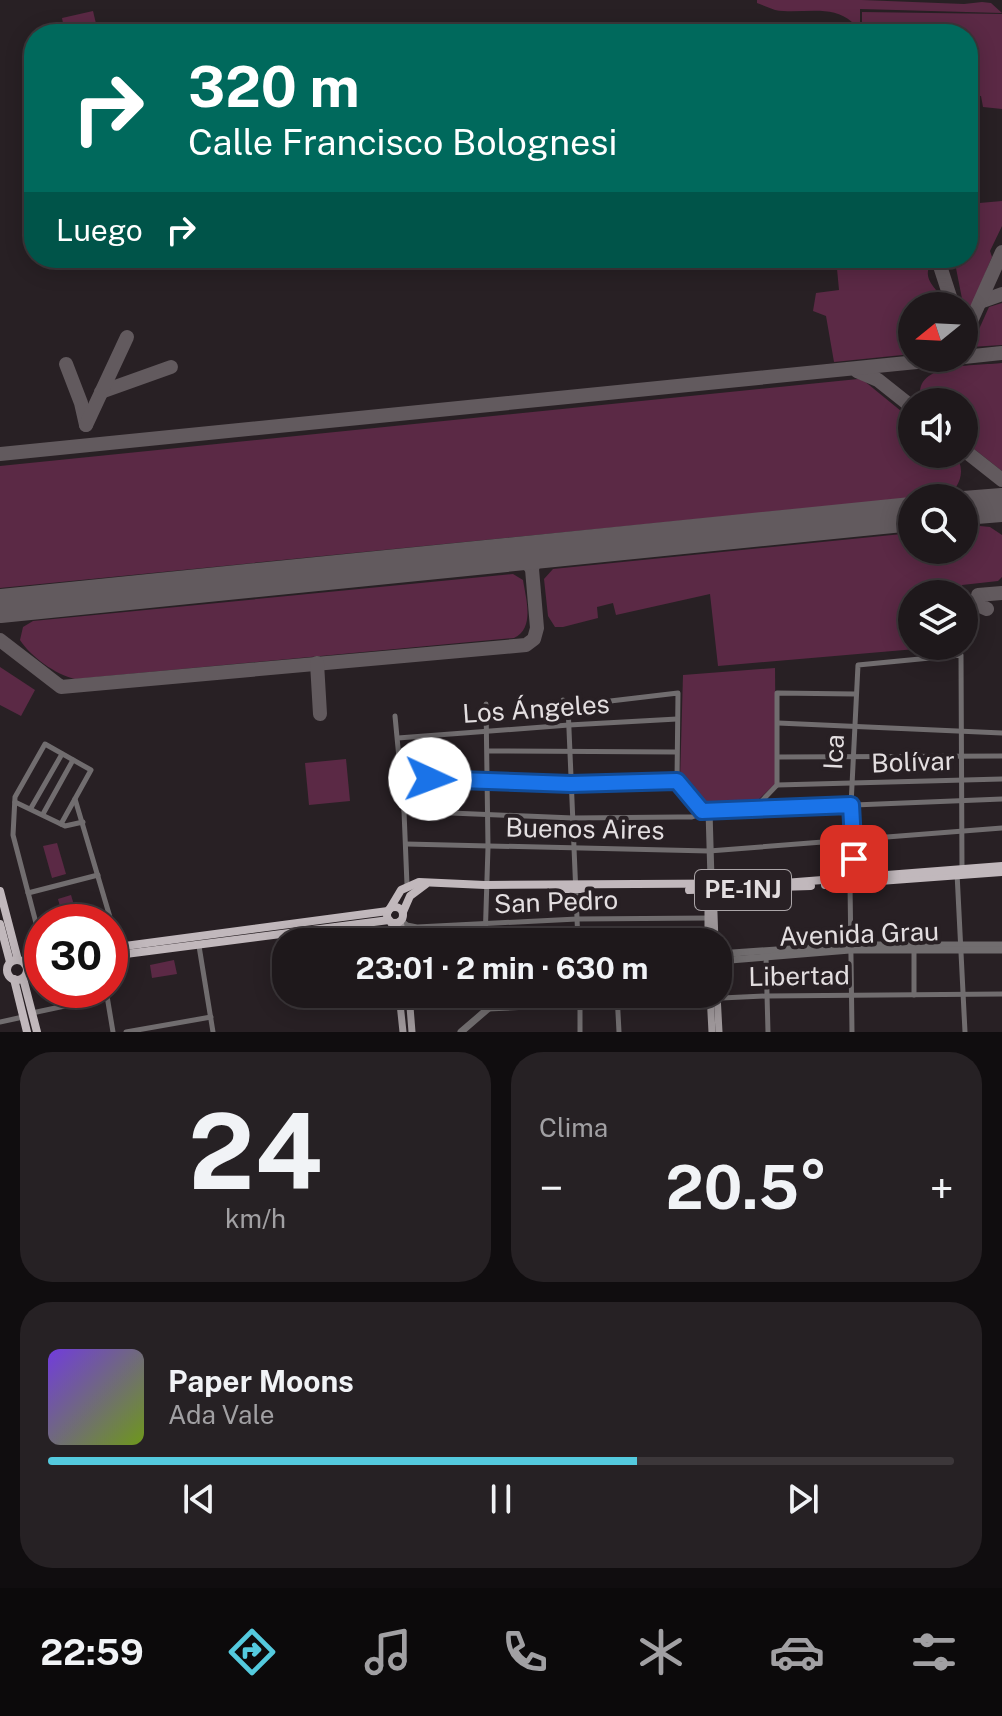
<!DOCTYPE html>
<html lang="es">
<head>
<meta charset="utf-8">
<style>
	body { margin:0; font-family:"Public Sans",sans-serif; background:#262124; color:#f1f3f6; height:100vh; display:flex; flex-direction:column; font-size:30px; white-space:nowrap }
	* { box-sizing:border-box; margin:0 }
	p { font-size:26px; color:#a1a0a3 }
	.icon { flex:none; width:44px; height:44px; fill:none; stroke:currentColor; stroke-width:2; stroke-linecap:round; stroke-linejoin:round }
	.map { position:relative; height:1032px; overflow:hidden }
	.panel { display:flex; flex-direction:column; gap:20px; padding:20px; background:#100d0f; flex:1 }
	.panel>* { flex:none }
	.top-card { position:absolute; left:24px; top:24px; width:954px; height:244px; border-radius:32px; box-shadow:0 4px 20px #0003,0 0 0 2px #3c373a; background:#00695c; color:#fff; overflow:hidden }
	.needle { width:52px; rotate:252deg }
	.buttons { position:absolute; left:898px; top:292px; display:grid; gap:16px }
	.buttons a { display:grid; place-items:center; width:80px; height:80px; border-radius:50%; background:#1e181b; box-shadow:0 4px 20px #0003,0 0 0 2px #3c373a; font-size:40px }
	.speed { position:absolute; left:24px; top:904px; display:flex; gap:16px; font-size:40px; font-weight:700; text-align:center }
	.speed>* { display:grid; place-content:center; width:104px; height:104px; border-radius:50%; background:#1e181b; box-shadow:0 4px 20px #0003,0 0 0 2px #3c373a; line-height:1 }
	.speed .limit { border:12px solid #d22; background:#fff; color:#111 }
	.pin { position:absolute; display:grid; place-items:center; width:68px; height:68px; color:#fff; margin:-34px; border-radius:16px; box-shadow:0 4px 12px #0006 }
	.me { position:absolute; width:88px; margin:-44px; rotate:92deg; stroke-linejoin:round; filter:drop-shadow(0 0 6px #0008) }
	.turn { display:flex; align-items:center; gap:28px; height:168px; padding:0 32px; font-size:36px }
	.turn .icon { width:104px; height:104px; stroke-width:2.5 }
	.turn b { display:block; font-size:56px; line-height:68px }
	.then { display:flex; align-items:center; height:76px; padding:0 32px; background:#0003; gap:16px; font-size:30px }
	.big { font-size:60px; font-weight:700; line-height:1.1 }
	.panel .tile { flex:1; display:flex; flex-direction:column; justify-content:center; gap:12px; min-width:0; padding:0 28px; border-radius:32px; background:#262124 }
	.panel .dial { align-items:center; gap:0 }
	.dial b { font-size:104px; line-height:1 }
	.song { display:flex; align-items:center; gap:24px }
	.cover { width:96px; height:96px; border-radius:12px; background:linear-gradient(135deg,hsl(260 70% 55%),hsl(80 70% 35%)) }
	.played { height:8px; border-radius:4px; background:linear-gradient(90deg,#54cade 65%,#3c373a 65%) }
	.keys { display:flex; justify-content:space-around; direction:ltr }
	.heat { display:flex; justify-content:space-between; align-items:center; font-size:44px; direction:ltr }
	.panel .tiles { flex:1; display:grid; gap:20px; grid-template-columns:1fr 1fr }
	.tile:last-child { grid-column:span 2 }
	.trip { position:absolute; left:272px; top:928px; width:460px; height:80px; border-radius:32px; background:#1e181b; box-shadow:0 4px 20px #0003,0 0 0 2px #3c373a; font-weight:700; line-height:80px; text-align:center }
	.tabs { display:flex; height:128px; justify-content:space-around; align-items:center; background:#0c0a0b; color:#a1a0a3 }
	.tabs .icon { width:56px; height:56px }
	.tabs .selected { color:#54cade }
	.tabs b { font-size:36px; color:#f1f3f6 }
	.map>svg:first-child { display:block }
	.green { fill:#5b2945 }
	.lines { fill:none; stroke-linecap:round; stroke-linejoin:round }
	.taxiway { stroke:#625a5e; stroke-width:14 }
	.runway { stroke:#625a5e; stroke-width:34 }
	.minor { stroke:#716d6f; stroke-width:5 }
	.tertiary { stroke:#716d6f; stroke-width:7 }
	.secondary { stroke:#9e979a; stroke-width:7 }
	.primary { stroke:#c1b8bc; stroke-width:8 }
	.route-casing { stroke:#114b97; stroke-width:20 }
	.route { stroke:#1a73e8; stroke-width:14 }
	.labels { text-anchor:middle; stroke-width:8; stroke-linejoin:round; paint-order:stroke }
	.shield { fill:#282024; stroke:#aba5a8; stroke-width:2 }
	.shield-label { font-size:24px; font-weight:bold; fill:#e3dee0 }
	.street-label { font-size:26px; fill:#e3dee0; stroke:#282024 }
</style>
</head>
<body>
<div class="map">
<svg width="1002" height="1032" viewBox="0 0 1002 1032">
	<rect width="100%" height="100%" fill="#282024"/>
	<g class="green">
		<path d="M 757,0 L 862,0 L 964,4 L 982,2 L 991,3 L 1002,13 L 860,9 L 860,34 L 854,34 L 852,22 C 830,3 801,15 775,10 C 769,8 762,5 757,3 Z"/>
		<path d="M 93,11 L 98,32 L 65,34 L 62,18 Z"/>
		<path d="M 862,12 L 1002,14 L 1002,109 L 983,107 L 981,96 L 968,95 L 968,34 L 862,34 Z"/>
		<path d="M 1002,201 L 1002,226 L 990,251 L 992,257 L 966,319 L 955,263 L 945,258 L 935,259 C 916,279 940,288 946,306 L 912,306 L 912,354 L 834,362 L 826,316 L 813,311 L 816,293 L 839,290 L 836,258 L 968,258 L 968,204 Z"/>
		<path d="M 1002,303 L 1002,345 L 971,347 L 989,307 Z"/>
		<path d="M 1002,363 L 1002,471 L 964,441 L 964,402 L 922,402 C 908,362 977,366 1002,363 Z"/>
		<path d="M 858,379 L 863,380 L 912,420 L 912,454 L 954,454 C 963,464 963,476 956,487 L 940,495 L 0,588 L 0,466 Z"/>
		<path d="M 980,526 L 990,527 L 1002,535 L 1002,577 L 998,581 L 962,585 L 963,594 L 912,594 L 912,646 L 951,646 L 718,666 L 710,594 L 616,615 L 613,603 L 597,607 L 598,618 L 563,627 L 555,627 L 548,616 L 544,579 L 553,569 L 912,533 L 912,550 L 964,550 L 964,528 Z"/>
		<path d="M 513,574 L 523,580 C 526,599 535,628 514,638 L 75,679 C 56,675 30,656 20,640 L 23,627 L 33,621 Z"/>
		<path d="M 0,667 L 35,690 L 21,716 L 0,705 Z"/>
		<path d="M 775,668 L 776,783 L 757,801 L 696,802 L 680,782 L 683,675 Z"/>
		<path d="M 346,759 L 350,801 L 309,805 L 305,763 Z"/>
		<path d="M 57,843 L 66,874 L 52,878 L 43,846 Z"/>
		<path d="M 71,895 L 79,922 L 64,922 L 58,899 Z"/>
		<path d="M 174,960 L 177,974 L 152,978 L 150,965 Z"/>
	</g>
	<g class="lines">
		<g class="taxiway">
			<path d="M 940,266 L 953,306"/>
			<path d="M 980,302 L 1002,294"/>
			<path d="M 964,337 L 1002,252"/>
			<path d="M 964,357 L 1002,353"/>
			<path d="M 66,364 L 81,403 L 86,425"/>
			<path d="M 857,371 L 878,380 L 912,407"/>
			<path d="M 101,392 L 171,367"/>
			<path d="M 86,425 L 127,337"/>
			<path d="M 964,450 L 1002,480"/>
			<path d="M 0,454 L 957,358"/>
			<path d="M 532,569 L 535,559 L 546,551"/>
			<path d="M 987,609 L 978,605 L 978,595 L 1002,593"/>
			<path d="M 0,640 L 61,687 L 526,645 L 534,639 L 537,628 L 532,569 L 520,553"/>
			<path d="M 317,663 L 320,714"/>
		</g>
		<g class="runway">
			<path d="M 964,508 L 1002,505"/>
			<path d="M 0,606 L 912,514"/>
		</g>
		<g class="minor">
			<path d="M 563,700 L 563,706 L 568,706"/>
			<path d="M 568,706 L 678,693 L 677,781 L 702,811"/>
			<path d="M 568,706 L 578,942"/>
			<path d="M 395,716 L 404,811 L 407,885"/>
			<path d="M 778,723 L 1002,733"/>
			<path d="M 398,738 L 569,725 L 677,719"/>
			<path d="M 488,751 L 676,752"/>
			<path d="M 778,757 L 1002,756"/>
			<path d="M 401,778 L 571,784 L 677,781"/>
			<path d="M 777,785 L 1002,779"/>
			<path d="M 75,799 L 112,924 L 110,934"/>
			<path d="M 15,802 L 65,826 L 83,822"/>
			<path d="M 31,808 L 62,754"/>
			<path d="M 755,808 L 777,785 L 777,693 L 855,694"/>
			<path d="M 404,811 L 573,818 L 678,817 L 692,817 L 709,811 L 1002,799"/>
			<path d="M 43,814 L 73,760"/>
			<path d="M 406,844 L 709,851 L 1002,828"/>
			<path d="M 957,873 L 965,1032"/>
			<path d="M 28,893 L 98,875"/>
			<path d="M 401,920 L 407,925 L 417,927 L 577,919 L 710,918"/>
			<path d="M 485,942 L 488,847 L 486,704"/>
			<path d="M 42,946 L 13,835 L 15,797 L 45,744 L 91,770 L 61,824"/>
			<path d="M 199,946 L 213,1032"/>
			<path d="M 914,951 L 914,995"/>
			<path d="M 766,957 L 768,1032"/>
			<path d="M 106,990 L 113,1032"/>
			<path d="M 487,994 L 488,1009 L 766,996 L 1002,994"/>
			<path d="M 580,994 L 580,1032"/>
			<path d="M 617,994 L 619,1032"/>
			<path d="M 32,1013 L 107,997"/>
			<path d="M 0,1022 L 23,1017"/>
			<path d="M 126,1032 L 211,1017"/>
			<path d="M 852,1032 L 850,884 L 855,878 L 851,805 L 858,665 L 961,655 L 962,870"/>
		</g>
		<g class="tertiary">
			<path d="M 709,811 L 711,879 L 713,885"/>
			<path d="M 718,954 L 850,945 L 1002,945"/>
			<path d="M 718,961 L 850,950 L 1002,950"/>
			<path d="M 461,1032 L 505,994"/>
		</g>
		<g class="secondary">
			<path d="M 713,885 L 715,942"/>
			<path d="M 400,921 L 404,942"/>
			<path d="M 391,922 L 394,942"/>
			<path d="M 708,942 L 708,884"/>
			<path d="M 399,994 L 403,1032"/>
			<path d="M 409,994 L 412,1032"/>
			<path d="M 710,994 L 712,1032"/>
			<path d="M 717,994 L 719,1032"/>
		</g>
		<g class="primary">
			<path d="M 825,885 L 1002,872"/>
			<path d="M 553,889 L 587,889"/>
			<path d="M 689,890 L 811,886"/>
			<path d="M 0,891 L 18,960"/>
			<circle cx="395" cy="915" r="8"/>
			<path d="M 389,910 L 401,890 L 419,882 L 485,885 L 784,883 L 1002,866"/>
			<path d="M 403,912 L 410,896 L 426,884"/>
			<path d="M 0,924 L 10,962"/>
			<path d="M 110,948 L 388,911"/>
			<path d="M 110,956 L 389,920"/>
			<circle cx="17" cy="970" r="10"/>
			<path d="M 25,964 L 42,960"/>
			<path d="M 27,972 L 42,968"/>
			<path d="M 23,978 L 37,1032"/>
			<path d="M 14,979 L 27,1032"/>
		</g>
	</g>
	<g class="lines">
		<g class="route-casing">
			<path id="route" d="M 430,779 L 571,784 L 677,781 L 702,811 L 851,805 L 854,859"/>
		</g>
		<use href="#route" class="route"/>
	</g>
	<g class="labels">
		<rect class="shield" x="695" y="870" width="96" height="40" rx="6"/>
		<g class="shield-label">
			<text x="743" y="898">PE-1NJ</text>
		</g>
		<g class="street-label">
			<text transform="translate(536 709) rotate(-4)" y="9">Los Ángeles</text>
			<text transform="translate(834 752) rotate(-87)" y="9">Ica</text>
			<text transform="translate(913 762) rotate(-2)" y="9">Bolívar</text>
			<text transform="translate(585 829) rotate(1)" y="9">Buenos Aires</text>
			<text transform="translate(556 902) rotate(-2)" y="9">San Pedro</text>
			<text transform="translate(859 934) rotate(-2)" y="9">Avenida Grau</text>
			<text transform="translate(799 976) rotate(-1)" y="9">Libertad</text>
		</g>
	</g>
</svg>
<div class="buttons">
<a><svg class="needle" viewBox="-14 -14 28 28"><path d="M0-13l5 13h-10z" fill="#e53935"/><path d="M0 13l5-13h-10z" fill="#a1a0a3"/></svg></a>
<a><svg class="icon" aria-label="sound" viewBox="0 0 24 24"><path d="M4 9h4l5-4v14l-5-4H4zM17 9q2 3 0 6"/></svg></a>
<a><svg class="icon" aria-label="search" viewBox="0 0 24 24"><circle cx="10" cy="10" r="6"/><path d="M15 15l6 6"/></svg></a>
<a><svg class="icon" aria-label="layers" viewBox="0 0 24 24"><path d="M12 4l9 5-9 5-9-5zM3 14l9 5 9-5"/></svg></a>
</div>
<div class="speed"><div class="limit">30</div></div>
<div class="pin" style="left:854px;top:859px;background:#d93025"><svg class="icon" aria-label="arrive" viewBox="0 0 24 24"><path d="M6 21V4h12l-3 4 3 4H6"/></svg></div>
<svg class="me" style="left:430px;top:779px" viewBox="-20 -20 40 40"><circle r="19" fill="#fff"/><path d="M0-13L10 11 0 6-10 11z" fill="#1a73e8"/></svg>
<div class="trip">23:01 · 2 min · 630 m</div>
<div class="top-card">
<div class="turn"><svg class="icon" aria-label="right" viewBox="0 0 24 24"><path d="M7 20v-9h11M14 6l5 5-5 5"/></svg><div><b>320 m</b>Calle Francisco Bolognesi</div></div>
<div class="then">Luego<svg class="icon" aria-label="right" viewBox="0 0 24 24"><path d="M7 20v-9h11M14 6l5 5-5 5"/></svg></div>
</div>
</div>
<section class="panel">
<div class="tiles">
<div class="tile dial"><b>24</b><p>km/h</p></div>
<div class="tile"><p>Clima</p>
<div class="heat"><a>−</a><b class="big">20.5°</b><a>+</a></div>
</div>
<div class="tile">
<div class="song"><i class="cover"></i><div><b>Paper Moons</b><p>Ada Vale</p></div></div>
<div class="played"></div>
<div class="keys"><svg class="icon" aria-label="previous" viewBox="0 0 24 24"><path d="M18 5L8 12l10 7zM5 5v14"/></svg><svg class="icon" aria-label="pause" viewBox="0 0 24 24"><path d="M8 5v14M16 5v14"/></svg><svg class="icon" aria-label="next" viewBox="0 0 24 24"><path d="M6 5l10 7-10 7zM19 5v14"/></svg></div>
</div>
</div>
</section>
<nav class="tabs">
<b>22:59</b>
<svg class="icon selected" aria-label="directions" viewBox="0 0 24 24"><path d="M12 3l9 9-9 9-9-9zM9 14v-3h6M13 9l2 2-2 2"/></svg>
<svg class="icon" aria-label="music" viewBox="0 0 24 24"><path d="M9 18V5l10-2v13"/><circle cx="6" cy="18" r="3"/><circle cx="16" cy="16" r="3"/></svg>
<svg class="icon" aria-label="phone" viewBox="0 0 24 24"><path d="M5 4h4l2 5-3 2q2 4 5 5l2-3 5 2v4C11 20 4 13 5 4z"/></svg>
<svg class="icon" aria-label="climate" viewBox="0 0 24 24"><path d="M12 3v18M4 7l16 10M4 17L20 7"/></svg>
<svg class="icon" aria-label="car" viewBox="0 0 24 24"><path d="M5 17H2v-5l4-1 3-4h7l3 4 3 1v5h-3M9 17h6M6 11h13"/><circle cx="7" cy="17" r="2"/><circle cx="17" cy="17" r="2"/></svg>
<svg class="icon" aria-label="filters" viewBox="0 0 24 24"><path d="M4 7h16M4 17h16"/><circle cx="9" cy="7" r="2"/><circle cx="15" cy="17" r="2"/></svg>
</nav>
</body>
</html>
